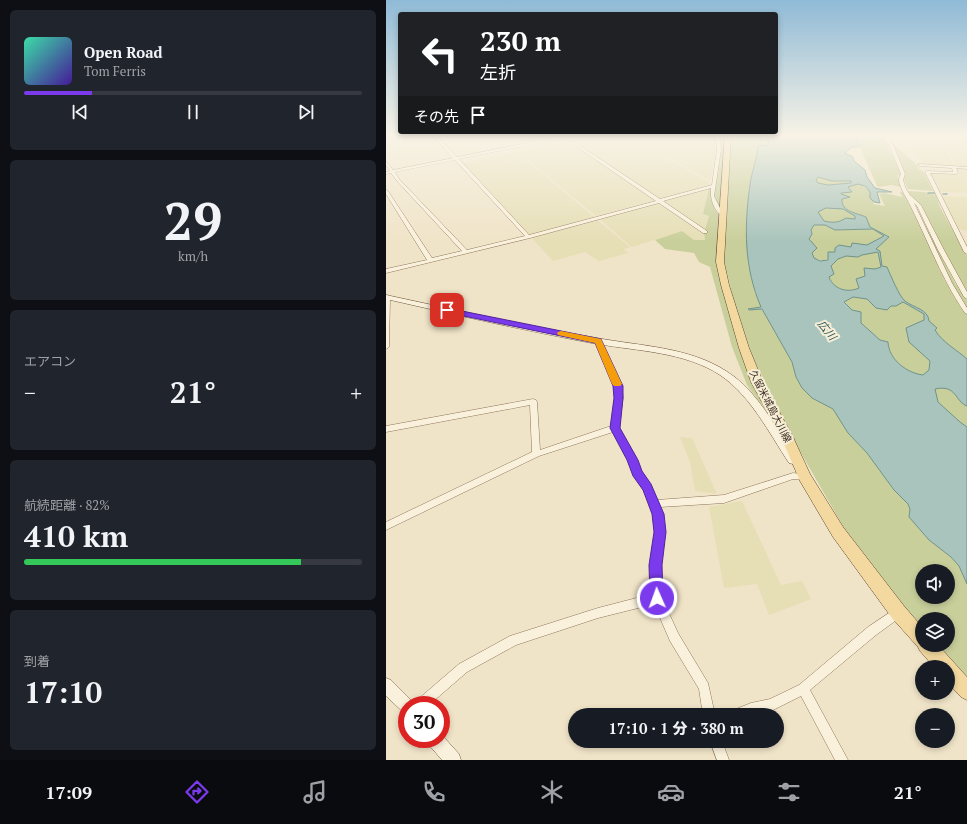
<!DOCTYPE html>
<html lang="ja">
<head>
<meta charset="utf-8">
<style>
	body { margin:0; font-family:"PT Serif","Noto Sans JP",serif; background:#20242c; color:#f1f3f6; height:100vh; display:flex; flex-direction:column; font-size:15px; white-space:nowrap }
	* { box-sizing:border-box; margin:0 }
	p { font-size:13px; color:#9ea1a6 }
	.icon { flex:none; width:22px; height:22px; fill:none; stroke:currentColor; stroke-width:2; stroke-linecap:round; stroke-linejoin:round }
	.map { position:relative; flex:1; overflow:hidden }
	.sheet { display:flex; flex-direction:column; gap:10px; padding:10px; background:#0d0f14; width:386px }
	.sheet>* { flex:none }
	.guide { position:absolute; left:12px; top:12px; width:380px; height:122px; border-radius:4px; box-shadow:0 2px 6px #0003; background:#202124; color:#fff; overflow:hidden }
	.controls { position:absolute; left:529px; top:564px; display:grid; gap:8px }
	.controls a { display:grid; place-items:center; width:40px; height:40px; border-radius:50%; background:#171b24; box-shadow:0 2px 6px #0003; font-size:20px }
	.speed { position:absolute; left:12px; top:696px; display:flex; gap:8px; font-size:20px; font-weight:700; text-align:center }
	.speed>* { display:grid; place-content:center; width:52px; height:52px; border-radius:50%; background:#171b24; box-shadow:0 2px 6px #0003; line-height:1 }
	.speed .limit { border:6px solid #d22; background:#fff; color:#111 }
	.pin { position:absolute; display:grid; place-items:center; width:34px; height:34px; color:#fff; margin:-17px; border-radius:8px; box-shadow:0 2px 6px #0006 }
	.me { position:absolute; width:44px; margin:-22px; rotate:358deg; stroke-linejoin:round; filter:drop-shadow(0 0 3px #0008) }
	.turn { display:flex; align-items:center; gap:14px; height:84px; padding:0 16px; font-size:18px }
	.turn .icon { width:52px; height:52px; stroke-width:2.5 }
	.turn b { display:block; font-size:28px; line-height:34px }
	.then { display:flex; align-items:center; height:38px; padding:0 16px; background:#0003; gap:8px; font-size:15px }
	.big { font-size:30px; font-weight:800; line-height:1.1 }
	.sheet .tile { flex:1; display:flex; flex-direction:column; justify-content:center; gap:6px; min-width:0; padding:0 14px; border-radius:6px; background:#20242c }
	.sheet .dial { align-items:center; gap:0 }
	.dial b { font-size:52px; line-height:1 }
	.song { display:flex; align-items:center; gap:12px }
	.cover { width:48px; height:48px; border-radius:6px; background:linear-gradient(135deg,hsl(160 70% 55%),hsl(260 70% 35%)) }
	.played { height:4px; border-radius:2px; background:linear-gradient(90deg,#7c3aed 20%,#363941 20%) }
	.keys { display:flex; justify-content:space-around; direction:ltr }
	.heat { display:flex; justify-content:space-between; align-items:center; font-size:22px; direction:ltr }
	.charge { height:6px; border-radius:3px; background:linear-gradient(90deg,#34c759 82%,#363941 0) }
	.trip { position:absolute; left:182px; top:708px; width:216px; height:40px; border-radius:20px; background:#171b24; box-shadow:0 2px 6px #0003; font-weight:800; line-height:40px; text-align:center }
	.menu { display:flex; height:64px; justify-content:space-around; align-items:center; background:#090b0e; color:#9ea1a6 }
	.menu .icon { width:28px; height:28px }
	.menu .active { color:#7c3aed }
	.menu b { font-size:18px; color:#f1f3f6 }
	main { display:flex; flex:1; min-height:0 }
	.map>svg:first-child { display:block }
	.farmland { fill:#e6deb5 }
	.green { fill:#c9cf9b; fill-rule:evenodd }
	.water { fill:#a9c4bc; stroke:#6f938a; fill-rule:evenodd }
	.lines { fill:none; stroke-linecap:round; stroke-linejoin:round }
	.stream { stroke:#6f938a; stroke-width:1.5 }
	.street-casing { stroke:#8d765c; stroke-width:1 }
	.secondary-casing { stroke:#6f573f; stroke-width:1 }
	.primary-casing { stroke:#5b4430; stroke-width:1 }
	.street { fill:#faf1dc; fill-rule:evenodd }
	.secondary { fill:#faf1dc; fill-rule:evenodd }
	.primary { fill:#f3d9a0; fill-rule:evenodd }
	.route { fill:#7c3aed; stroke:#51269a }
	.slow { fill:#f59e0b }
	.labels { text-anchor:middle; stroke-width:4; stroke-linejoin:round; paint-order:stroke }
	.street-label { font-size:10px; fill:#3d2e20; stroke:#f7eed8 }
	.water-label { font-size:11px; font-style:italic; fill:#2f5d5a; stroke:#f7eed8 }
</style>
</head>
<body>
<main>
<section class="sheet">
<div class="tile">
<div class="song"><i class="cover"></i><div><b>Open Road</b><p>Tom Ferris</p></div></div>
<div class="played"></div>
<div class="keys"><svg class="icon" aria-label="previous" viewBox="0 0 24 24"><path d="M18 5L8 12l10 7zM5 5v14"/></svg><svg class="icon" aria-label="pause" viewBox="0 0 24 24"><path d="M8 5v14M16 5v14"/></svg><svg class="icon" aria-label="next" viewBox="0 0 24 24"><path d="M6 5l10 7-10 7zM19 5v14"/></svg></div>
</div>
<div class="tile dial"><b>29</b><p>km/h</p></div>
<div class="tile"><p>エアコン</p>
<div class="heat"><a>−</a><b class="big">21°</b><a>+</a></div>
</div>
<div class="tile"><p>航続距離 · 82%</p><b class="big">410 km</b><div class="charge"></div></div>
<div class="tile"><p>到着</p><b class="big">17:10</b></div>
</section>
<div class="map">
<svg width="581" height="760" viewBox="0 0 581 760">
	<rect width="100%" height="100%" fill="#f0e4c8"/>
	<g class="farmland">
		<path d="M 214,135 L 240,135 L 323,182 L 323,186 L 273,199 L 187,141 Z"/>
		<path d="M 243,135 L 305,135 L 309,137 L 330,135 L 331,149 L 324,181 Z"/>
		<path d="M 513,135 L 540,135 L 544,144 L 520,143 Z"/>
		<path d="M 545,135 L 581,141 L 581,147 L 551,146 Z"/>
		<path d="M 184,142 L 270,200 L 210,216 L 132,152 Z"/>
		<path d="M 524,145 L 557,147 L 569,166 L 538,164 Z"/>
		<path d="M 559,147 L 581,148 L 581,167 L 571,166 Z"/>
		<path d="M 131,152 L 208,217 L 142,235 L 76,163 Z"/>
		<path d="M 570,168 L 581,168 L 581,193 L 554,192 L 544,173 L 573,175 Z"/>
		<path d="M 323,188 L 317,214 L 323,216 L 319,230 L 276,201 Z"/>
		<path d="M 556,196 L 581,197 L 581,231 L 573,229 Z"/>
		<path d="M 272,202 L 318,233 L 319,240 L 308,240 L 296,231 L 246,247 L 212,218 Z"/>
		<path d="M 210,219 L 244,247 L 238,249 L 242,253 L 213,261 L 199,252 L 167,261 L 145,237 Z"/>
		<path d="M 294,437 L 306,438 L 331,494 L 309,491 L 304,462 Z"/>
		<path d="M 356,501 L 395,585 L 416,581 L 425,599 L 383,615 L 371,584 L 338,588 L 323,507 Z"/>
	</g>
	<g class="green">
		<path d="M 333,135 L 336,135 L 339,141 L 334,210 L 328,196 Z"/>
		<path d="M 346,135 L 390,135 L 360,221 L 362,264 L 369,293 L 376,307 L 362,309 L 362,310 L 376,309 L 406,362 L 410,377 L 416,388 L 447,409 L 462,433 L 481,453 L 508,490 L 522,504 L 524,509 L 523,517 L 543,540 L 565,557 L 573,566 L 579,577 L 581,584 L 581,681 L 548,645 L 562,645 L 562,619 L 536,619 L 536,630 L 462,535 L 407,439 L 366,356 L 347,298 L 337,256 ZM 536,571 L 562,571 L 562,597 L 536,597 Z"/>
		<path d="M 472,135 L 496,135 L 515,174 L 515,176 L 511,175 L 515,187 L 505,185 L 493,187 L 491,186 L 474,147 Z"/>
		<path d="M 504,141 L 529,163 L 534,170 L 537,171 L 547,191 L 522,189 L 518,180 L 519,173 Z"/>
		<path d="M 419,176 C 442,177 468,174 484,192 L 484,198 L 488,202 L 487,204 L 499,206 L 493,194 L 498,193 L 516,197 L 514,192 L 518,192 L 559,281 L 581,315 L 581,427 C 575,423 555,408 552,402 C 546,392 549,369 549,357 L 544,376 C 539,376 533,375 528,374 C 516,369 503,356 502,342 L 494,340 L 475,323 L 475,312 L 466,310 L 458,301 L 477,290 C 473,290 468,292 464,292 C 451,291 437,278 446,265 C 449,261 454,257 457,254 C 447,258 439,262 428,259 L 419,225 L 454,225 L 432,220 L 433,188 Z"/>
		<path d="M 323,188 L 326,188 L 325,196 L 333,214 L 331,268 L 353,347 L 386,419 L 361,385 L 346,347 L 324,267 L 313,262 L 308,253 L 279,249 L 269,240 L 296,231 L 308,240 L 319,240 L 318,233 L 323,216 L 317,214 Z"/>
		<path d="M 522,191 L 538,192 L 550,195 L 554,207 L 581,256 L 581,294 L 540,214 C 535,207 525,197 522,191 Z"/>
		<path d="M 527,202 L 569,283 L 581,301 L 581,309 L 574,299 Z"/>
	</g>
	<path class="water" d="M 386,135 L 471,135 L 473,147 L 466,147 L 459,153 L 467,157 L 468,161 L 479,170 L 481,177 L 489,188 L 506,192 L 491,192 L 494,203 L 488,202 L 484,198 L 484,192 L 479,186 L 472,184 L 462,187 L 466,192 L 455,193 L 455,194 L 464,197 L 456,199 C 455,212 471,213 480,217 L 484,227 L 503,237 L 490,249 L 494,251 L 496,266 L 501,267 C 505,276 513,296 519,301 C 528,308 542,309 543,321 L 551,328 L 549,330 C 556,342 571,350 581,359 L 581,406 C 569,402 571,384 549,389 L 552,402 L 574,422 L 581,427 L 581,584 L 573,566 L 565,557 L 543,540 L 523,517 L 524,509 L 522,504 L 508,490 L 481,453 L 462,433 L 447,409 L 426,398 L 416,388 L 410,377 L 406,362 L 376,309 L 363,310 L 362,309 L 375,307 C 358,268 358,227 364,185 C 365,174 372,156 372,146 L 382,145 L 383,141 L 380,139 L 386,137 ZM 432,177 L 446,181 L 465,181 L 465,183 L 442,185 L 432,183 L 430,180 ZM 440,208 L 457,209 L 469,216 L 469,219 L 460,218 C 452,223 447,223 438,221 L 432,212 ZM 428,225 L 439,225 L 449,230 L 487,229 L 498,236 L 481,245 L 466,243 L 465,247 L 453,245 L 449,248 L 449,252 L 442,252 L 442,260 L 434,261 L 428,258 L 426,253 L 431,248 L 423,239 L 426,234 L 425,230 ZM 492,252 L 495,267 L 489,269 L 478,268 L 479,276 L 470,279 L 473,288 C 462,293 448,290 443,277 L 448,274 L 445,266 L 452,259 L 460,256 L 472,257 L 476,255 ZM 467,297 L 481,299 L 490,308 L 501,310 L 505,306 L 510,306 L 517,302 L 538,314 L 538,320 L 520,328 L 523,342 L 544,361 L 543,370 L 537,375 C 521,373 503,360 502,342 L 494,340 L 475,323 L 475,312 L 466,310 L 458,302 Z"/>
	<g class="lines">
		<g class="stream">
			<path d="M 542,193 L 549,193"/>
			<path d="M 557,194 L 561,194"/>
		</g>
		<g class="street-casing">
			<g id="street">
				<path d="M 46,135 L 50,135 L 71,157 L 176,136 L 174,135 L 189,135 L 181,137 L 274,199 L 326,185 L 331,149 L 329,135 L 333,135 L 335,149 L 328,196 L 335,210 L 339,214 L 335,215 C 327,209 324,198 325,188 L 277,201 L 321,231 L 321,233 L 317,233 L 273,203 L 144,238 L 0,273 L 0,269 L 41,260 L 0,194 L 0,190 L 2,191 L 46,258 L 76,251 L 11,181 L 5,173 L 0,174 L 0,172 L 4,171 L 0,165 L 0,161 L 7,170 L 67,158 ZM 178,138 L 270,201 L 143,235 L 73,159 ZM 69,160 L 139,236 L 81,250 L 13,179 L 9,172 Z"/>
				<path d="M 335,135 L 339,135 L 343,142 L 341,142 Z"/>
				<path d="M 496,135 L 500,135 L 508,147 L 519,174 L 517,180 L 520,189 L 524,195 L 535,205 L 558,250 L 581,292 L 581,299 L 578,297 L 552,250 L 531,206 L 528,203 L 566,283 L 581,308 L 581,314 L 579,313 C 557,281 544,246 527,211 C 524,203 513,188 513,180 C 513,178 514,176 515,174 L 504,147 Z"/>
				<path d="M 534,164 L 581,167 L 581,169 L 570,168 L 572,173 L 570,174 L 544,173 L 581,247 L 581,254 L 578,252 L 539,172 L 541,171 L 567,172 L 566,168 L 533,166 L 532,165 Z"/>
				<path d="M 1,295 L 4,297 L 3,347 L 0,349 L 0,296 Z"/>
				<path d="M 212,339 L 215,341 L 236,387 L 237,398 L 233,428 L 251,460 L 255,472 L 264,484 L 271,500 L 338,495 L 407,473 L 422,475 L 423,477 L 422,479 L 419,480 L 407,479 L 338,503 L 274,507 L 276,514 L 279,532 L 275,565 L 276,598 L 292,633 L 322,683 L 329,715 L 317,715 L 313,689 L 284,641 L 268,604 L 212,618 L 130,645 L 81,672 L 43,705 L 28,705 L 30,701 L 73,664 L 124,636 L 212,608 L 266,594 L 265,565 L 269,532 L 268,514 L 257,489 L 248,475 L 243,460 L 227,432 L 153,456 L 0,530 L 0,522 L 146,452 L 144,405 L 0,432 L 0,426 L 147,399 L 150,400 L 151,402 L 154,450 L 225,426 L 229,398 L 228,387 L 209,341 Z"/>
				<path d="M 512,607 L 516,608 L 517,612 L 516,616 L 490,635 L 424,690 L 462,760 L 449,760 L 415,696 L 385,711 L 365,715 L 343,715 L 345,711 L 365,703 L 384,699 L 413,685 L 482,627 Z"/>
				<path d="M 324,741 L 336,741 L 343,760 L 331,760 Z"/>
			</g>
		</g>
		<g class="secondary-casing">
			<g id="secondary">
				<path d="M 0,295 C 70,310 141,326 211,338 C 254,346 303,347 340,371 C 365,386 381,413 397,437 C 402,445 408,452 412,460 L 411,463 L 407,464 L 403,463 C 383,433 365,396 334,375 C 299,352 252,351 211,344 C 141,331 70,315 0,299 Z"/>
				<path d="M 0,678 L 5,680 L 26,701 L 28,705 L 21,705 L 21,714 L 16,711 L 0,696 Z"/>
				<path d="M 55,734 L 73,754 L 75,760 L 56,760 L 43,745 L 41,739 L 55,739 Z"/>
			</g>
		</g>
		<g class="primary-casing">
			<path id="primary" d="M 339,135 L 345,135 L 338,262 L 343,285 L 363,348 L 377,382 L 407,437 L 424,474 L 457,527 L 518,606 L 536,627 L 536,645 L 552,645 L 581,677 L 581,700 L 575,697 L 562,683 L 562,667 L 548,667 L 534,651 L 532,647 L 506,618 L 447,537 L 414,481 L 395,437 L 365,382 L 353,348 L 335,285 L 330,262 Z"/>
		</g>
		<use href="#street" class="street"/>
		<use href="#secondary" class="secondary"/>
		<use href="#primary" class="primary"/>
	</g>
	<linearGradient id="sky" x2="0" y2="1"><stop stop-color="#8fbad6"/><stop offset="0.56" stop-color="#f8f3e6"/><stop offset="1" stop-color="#f8f3e6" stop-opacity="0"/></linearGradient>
	<rect width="581" height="242" fill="url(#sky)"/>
	<path class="route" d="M 61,308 L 215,339 L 237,386 L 237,398 L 234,428 L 252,460 L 256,471 L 265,484 L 278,514 L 280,532 L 276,565 L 277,598 L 275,603 L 271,605 L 266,603 L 264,598 L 263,565 L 268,532 L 266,514 L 257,490 L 247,476 L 241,460 L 224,428 L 228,398 L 227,386 L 209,343 L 58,312 L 58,309 Z"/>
	<path class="slow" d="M 175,331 L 215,339 L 236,384 L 234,386 L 228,386 L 226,384 L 209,343 L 172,335 L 171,333 L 172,332 Z"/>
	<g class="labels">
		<g class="street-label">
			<text transform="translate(385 406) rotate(63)" y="4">久留米城島大川線</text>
		</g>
		<g class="water-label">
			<text transform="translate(441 330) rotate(51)" y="4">広川</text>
		</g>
	</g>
</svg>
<div class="controls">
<a><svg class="icon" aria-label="sound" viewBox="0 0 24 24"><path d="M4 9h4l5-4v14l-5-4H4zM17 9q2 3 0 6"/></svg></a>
<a><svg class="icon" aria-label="layers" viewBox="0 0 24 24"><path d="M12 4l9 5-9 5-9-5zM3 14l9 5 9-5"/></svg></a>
<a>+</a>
<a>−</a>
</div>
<div class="speed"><div class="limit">30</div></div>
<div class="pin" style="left:61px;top:310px;background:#d93025"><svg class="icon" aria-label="arrive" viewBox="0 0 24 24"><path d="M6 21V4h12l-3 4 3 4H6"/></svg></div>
<svg class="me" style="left:271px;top:598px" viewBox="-20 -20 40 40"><circle r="17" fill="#7c3aed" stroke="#fff" stroke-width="3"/><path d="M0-11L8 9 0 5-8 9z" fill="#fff"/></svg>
<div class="trip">17:10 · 1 分 · 380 m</div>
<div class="guide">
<div class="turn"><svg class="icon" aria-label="left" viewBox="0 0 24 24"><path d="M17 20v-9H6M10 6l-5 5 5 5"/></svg><div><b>230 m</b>左折</div></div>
<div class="then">その先<svg class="icon" aria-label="arrive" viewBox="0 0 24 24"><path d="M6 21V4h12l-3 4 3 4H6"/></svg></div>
</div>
</div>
</main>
<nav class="menu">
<b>17:09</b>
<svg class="icon active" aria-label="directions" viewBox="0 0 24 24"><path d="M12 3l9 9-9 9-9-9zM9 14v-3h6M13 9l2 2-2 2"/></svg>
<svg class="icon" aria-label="music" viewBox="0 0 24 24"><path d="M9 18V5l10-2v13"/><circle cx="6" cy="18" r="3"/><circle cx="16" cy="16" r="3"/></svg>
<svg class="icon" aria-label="phone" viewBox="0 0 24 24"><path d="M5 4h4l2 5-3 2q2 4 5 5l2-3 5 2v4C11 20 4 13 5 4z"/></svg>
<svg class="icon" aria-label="climate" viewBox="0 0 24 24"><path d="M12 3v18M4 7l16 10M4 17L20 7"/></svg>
<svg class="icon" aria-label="car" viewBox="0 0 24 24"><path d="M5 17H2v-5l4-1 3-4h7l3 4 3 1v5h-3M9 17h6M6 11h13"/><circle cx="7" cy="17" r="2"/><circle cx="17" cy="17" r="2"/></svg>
<svg class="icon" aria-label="filters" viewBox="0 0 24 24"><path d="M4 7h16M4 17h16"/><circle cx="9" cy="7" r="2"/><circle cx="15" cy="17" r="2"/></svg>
<b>21°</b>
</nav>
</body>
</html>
